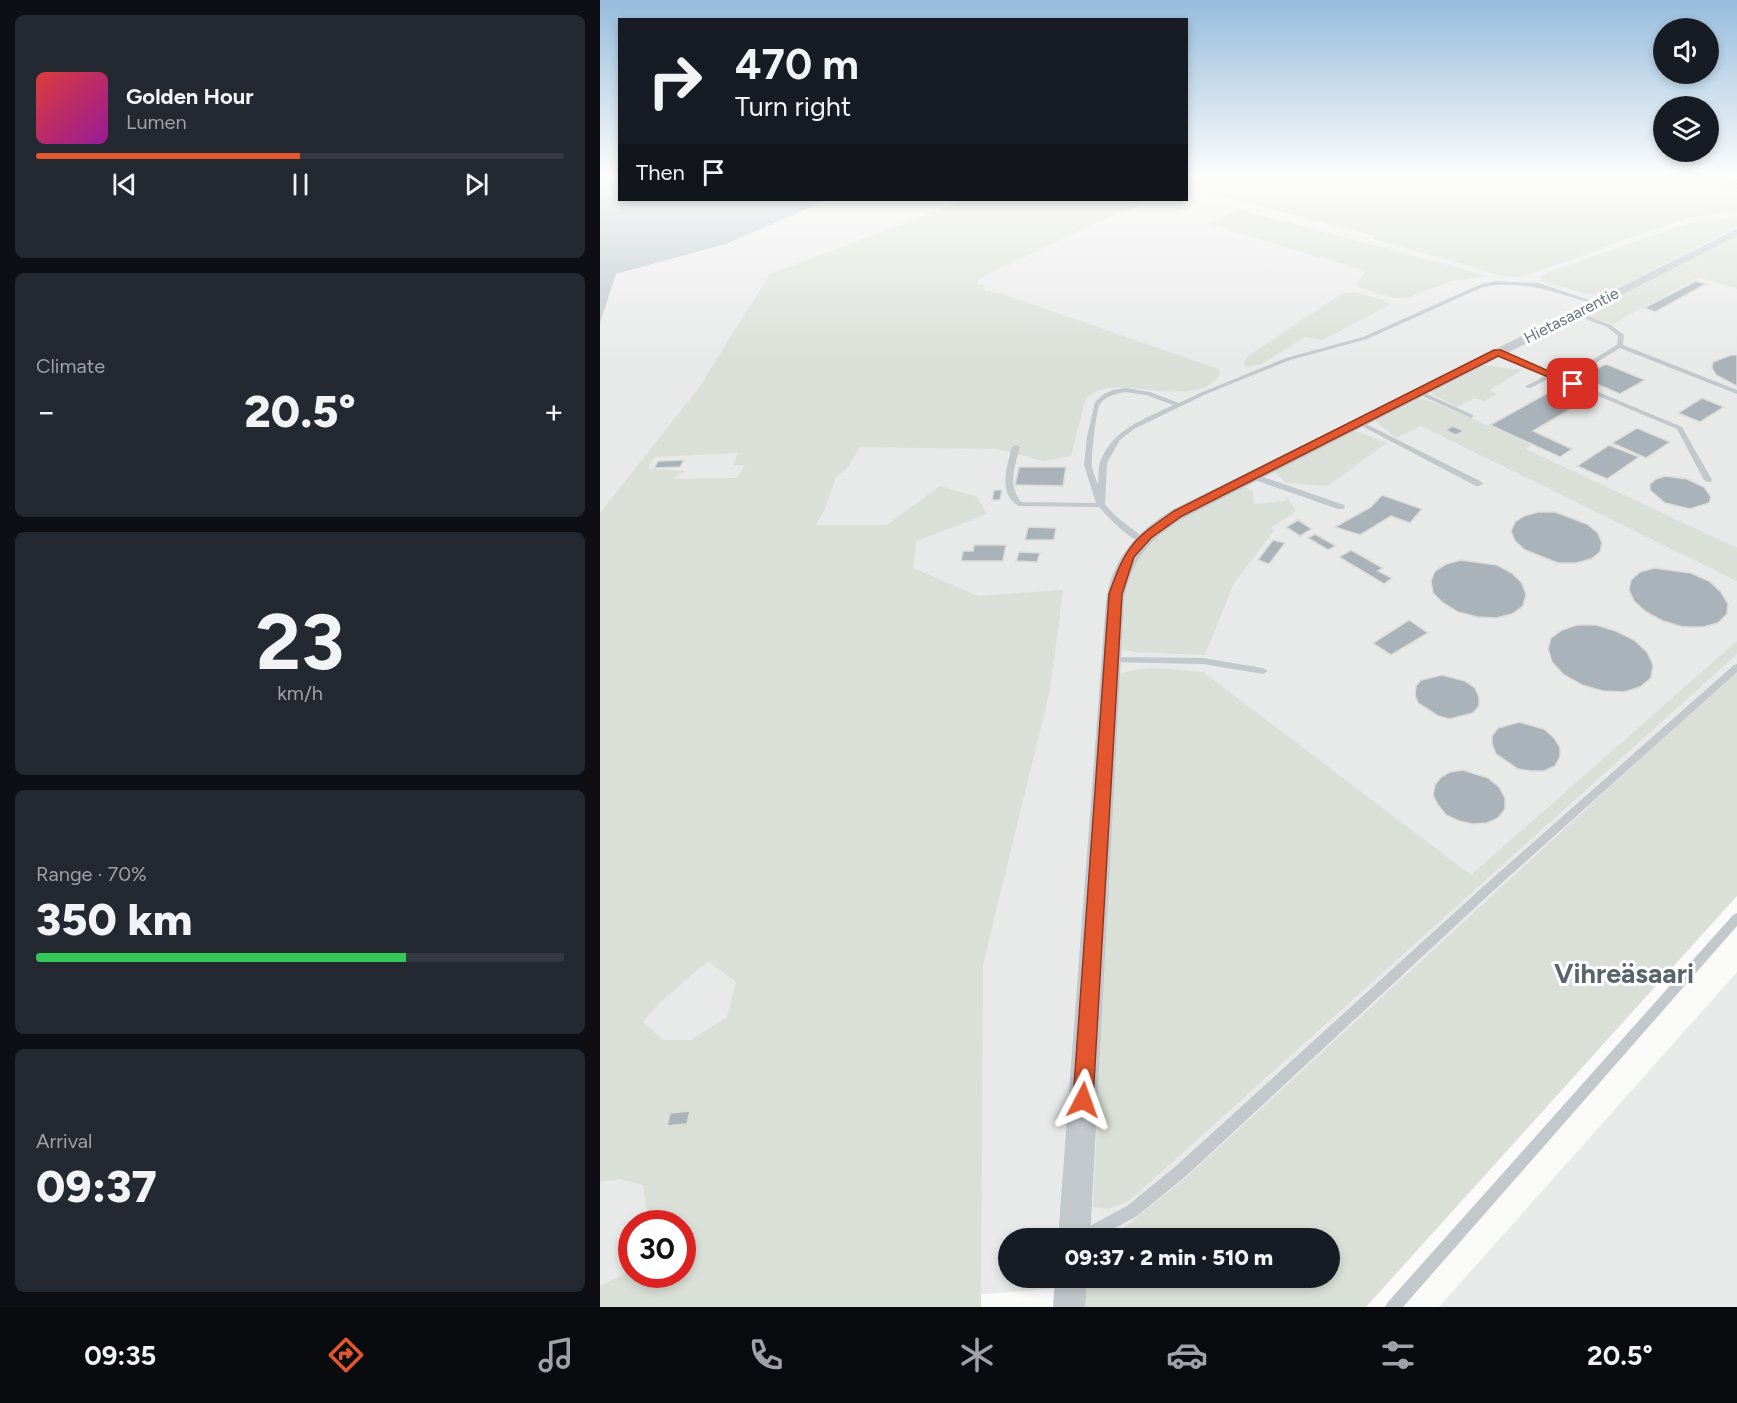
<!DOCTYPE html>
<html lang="en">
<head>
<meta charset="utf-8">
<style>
	body { margin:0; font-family:Figtree,sans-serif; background:#242831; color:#f1f3f6; height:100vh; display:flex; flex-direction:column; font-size:22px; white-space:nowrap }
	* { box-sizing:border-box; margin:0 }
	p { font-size:20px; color:#9ea1a6 }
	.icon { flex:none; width:33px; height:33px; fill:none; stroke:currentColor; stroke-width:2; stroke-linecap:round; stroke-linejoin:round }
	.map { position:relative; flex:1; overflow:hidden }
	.side { display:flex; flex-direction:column; gap:15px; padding:15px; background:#0d0f14; width:600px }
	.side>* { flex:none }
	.hud { position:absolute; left:18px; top:18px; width:570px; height:183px; border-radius:0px; box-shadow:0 3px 9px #0003; background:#171b24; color:#f1f3f6; overflow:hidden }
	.controls { position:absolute; left:1053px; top:18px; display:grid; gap:12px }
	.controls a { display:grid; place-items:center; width:66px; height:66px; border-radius:50%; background:#171b24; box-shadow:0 3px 9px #0003; font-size:30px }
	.speed { position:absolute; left:18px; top:1210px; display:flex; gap:12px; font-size:30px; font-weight:700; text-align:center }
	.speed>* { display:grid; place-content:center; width:78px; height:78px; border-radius:50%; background:#171b24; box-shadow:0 3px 9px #0003; line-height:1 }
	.speed .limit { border:9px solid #d22; background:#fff; color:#111 }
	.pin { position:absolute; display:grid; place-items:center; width:51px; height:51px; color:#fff; margin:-26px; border-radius:12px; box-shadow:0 3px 9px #0006 }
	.me { position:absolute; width:66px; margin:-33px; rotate:4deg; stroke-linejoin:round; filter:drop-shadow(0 0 4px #0008) }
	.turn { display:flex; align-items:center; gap:21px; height:126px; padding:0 18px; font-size:27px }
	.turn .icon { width:78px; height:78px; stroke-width:2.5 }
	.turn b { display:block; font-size:42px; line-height:51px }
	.then { display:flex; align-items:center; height:57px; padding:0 18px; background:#0003; gap:12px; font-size:22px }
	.big { font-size:45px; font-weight:800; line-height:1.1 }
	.side .widget { flex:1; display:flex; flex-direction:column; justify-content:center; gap:9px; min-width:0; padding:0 21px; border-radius:9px; background:#242831 }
	.side .dial { align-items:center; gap:0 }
	.dial b { font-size:78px; line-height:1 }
	.song { display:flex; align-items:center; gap:18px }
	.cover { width:72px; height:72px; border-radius:9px; background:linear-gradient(135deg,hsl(0 70% 55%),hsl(300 70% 35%)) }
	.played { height:6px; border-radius:3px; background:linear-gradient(90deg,#e4572e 50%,#363941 50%) }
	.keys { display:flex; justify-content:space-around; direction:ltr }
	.heat { display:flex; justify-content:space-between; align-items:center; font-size:33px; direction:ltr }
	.charge { height:9px; border-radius:4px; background:linear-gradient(90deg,#34c759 70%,#363941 0) }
	.trip { position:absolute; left:398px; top:1228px; width:342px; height:60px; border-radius:30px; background:#171b24; box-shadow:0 3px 9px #0003; font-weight:800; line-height:60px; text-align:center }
	.tab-bar { display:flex; height:96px; justify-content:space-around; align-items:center; background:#090b0e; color:#9ea1a6 }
	.tab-bar .icon { width:42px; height:42px }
	.tab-bar .active { color:#e4572e }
	.tab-bar b { font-size:27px; color:#f1f3f6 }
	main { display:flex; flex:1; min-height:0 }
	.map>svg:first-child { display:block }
	.built { fill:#e8e9e9; fill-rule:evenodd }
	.green { fill:#dadfd7; fill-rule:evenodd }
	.water { fill:#bbc7cb }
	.building { fill:#aab3b9; stroke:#dcdcda; stroke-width:1.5 }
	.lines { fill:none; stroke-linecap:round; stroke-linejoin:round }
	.service { fill:#c3c8cc; fill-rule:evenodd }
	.minor { fill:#c3c8cc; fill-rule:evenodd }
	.route { fill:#e4572e; stroke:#94391e; stroke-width:1.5 }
	.labels { text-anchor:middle; stroke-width:6; stroke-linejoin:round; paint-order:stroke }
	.street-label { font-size:16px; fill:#657683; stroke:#fff }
	.near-district-label { font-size:27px; font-weight:bold; fill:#57646e; stroke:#fff }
</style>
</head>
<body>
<main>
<section class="side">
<div class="widget">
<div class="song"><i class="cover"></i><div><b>Golden Hour</b><p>Lumen</p></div></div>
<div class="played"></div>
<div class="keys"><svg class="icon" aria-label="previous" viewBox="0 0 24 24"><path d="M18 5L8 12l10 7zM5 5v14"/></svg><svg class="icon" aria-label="pause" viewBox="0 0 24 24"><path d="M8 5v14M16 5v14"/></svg><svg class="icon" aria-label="next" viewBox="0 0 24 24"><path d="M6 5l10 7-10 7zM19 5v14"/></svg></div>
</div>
<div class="widget"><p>Climate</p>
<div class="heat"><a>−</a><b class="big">20.5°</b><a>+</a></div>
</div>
<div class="widget dial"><b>23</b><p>km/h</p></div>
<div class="widget"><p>Range · 70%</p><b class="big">350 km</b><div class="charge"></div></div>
<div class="widget"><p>Arrival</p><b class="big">09:37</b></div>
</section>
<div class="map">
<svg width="1137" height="1307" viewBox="0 0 1137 1307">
	<rect width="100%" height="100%" fill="#fafaf8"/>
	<g class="built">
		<path d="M 587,178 L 1137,178 L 1137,726 L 620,1239 L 408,1239 L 408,1278 L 580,1279 L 215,1307 L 0,1307 L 0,323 L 16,274 L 126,244 L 228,200 L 586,200 ZM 32,1224 L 82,1224 L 82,1275 L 32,1275 Z"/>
		<path d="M 1137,972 L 1137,1307 L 839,1307 Z"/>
	</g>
	<g class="green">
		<path d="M 586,178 L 1097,178 L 1137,189 L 1137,212 L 1087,218 L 922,277 L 904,276 L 773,239 L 775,236 L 587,187 Z"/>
		<path d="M 365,200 L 553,200 L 499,221 L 379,279 L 377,284 L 384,286 L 385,291 L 400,293 L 618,369 L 620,373 C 604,408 532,381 503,389 C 497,390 491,395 486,398 L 471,456 L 443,461 L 398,449 L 260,447 L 245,471 L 237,475 L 224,511 L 215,525 L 287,525 L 340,486 L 377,497 L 387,514 L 316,541 L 313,568 L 378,596 L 463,590 L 450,690 L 383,965 L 381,1307 L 0,1307 L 0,1286 L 26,1273 L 31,1264 L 32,1275 L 82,1275 L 82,1224 L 49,1224 L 43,1185 L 20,1179 L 0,1182 L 0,513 L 98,389 L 170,274 ZM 138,453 L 133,465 L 145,465 L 137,478 L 72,479 L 85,471 L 48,469 L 55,457 ZM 108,961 L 136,982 L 127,1017 L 91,1040 L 63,1040 L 43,1022 L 58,1004 Z"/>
		<path d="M 637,209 L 889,276 L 852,281 L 807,298 L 794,298 L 758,287 L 756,284 L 765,273 L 758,269 L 609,224 Z"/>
		<path d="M 1137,217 L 1137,227 L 1005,294 L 987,294 L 941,281 L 940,277 L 946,273 L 1086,224 Z"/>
		<path d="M 1137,236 L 1137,289 L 1099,277 L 1012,324 L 987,315 L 987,312 Z"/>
		<path d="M 755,292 L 783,300 L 790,305 L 722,340 L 705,337 L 662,364 L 647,367 L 644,364 L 647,357 L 741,294 Z"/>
		<path d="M 883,365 L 923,370 L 889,390 L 897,394 L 884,401 L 875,398 L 857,407 L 832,394 L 832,391 Z"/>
		<path d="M 819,398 L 831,401 L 932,444 L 926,449 L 1137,548 L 1137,581 L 821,426 L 796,438 L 774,420 Z"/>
		<path d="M 755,431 L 787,443 L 727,486 L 686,483 L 676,473 L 676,469 Z"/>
		<path d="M 645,486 L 653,492 L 654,504 L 684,501 L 687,497 L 696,511 L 671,528 L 674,531 L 634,583 L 605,655 L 535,652 L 520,649 C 522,625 522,598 530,575 C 546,527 603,508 645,486 Z"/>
		<path d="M 1137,641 L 1137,654 L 529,1201 L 508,1209 L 493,1207 L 517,680 L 520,674 C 546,664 576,670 603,672 L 871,875 Z"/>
		<path d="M 1137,670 L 1137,896 L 766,1307 L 481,1307 L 482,1278 L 729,1278 L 729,1239 L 510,1239 L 588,1176 Z"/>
	</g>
	<path class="water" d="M 0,178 L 19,178 L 20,200 L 228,200 L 126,244 L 16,274 L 0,323 Z"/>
	<g class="building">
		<path d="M 1096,281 L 1106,284 L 1055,312 L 1044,308 Z"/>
		<path d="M 1131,355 L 1137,355 L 1137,386 L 1116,375 L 1112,368 L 1113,362 Z"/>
		<path d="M 1006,364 L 1045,380 L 1020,394 L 980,377 Z"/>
		<path d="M 946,394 L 976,406 L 933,431 L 972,449 L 960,457 L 890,425 Z"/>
		<path d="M 1102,398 L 1124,407 L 1100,422 L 1078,413 Z"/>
		<path d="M 853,426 L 864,431 L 856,435 L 845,430 Z"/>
		<path d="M 1037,428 L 1070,442 L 1046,458 L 1012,443 Z"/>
		<path d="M 1009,445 L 1039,457 L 1007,479 L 977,466 Z"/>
		<path d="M 84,460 L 80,467 L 54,468 L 58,461 Z"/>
		<path d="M 419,467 L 466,467 L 463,486 L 415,485 Z"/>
		<path d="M 1065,476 L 1087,479 L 1104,487 L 1111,497 L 1109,503 L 1090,509 L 1065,503 L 1050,490 L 1050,484 L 1056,479 Z"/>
		<path d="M 394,490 L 402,490 L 400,500 L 392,500 Z"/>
		<path d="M 782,495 L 822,509 L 810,523 L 791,516 L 760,535 L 735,527 L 771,507 Z"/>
		<path d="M 938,512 L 955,512 L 987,524 L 998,533 L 1002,543 L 1000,552 L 991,559 L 976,563 L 958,563 L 925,550 L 915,541 L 911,531 L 915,522 L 924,516 Z"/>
		<path d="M 698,520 L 712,529 L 700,536 L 686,527 Z"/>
		<path d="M 428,527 L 456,528 L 454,540 L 425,540 Z"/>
		<path d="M 715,534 L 736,546 L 728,550 L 708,538 Z"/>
		<path d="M 673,540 L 685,543 L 669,564 L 658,560 Z"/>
		<path d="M 374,545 L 406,545 L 403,561 L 361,561 L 363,551 L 373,551 Z"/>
		<path d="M 751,550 L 783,568 L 778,571 L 792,578 L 784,584 L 739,557 Z"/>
		<path d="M 419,552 L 440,553 L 437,562 L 416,561 Z"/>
		<path d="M 861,560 L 897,565 L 912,573 L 922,583 L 926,595 L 923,606 L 912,614 L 896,618 L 877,617 L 858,612 L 843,603 L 833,593 L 831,581 L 835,571 L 846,564 Z"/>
		<path d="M 1054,568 L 1091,573 L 1109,581 L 1121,592 L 1128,604 L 1127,614 L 1118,623 L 1103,627 L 1083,627 L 1063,621 L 1046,612 L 1034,601 L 1029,590 L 1031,580 L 1040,572 Z"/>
		<path d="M 809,620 L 828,633 L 791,655 L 773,643 Z"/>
		<path d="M 977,625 L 996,625 L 1016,631 L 1034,640 L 1047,652 L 1053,665 L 1051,678 L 1040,687 L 1024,692 L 1003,691 L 982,685 L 964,675 L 952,662 L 948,649 L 951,638 L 962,630 Z"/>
		<path d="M 842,675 L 865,681 L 875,688 L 879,697 L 879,706 L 873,713 L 850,719 L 838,716 L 818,703 L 815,695 L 816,686 L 821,680 Z"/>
		<path d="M 919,722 L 944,729 L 954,738 L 960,747 L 960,757 L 955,766 L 944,771 L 931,771 L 918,769 L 896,754 L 892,744 L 892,736 L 898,728 Z"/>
		<path d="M 863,770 L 888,778 L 899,787 L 905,798 L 905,809 L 898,818 L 887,823 L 873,824 L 859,821 L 846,815 L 838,805 L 833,795 L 835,785 L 841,777 L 850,772 Z"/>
		<path d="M 90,1111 L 87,1124 L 67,1126 L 70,1113 Z"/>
	</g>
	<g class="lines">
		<g class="service">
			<path d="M 895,281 L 938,283 L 999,303 L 994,304 C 957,293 922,279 883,287 L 767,339 L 690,360 L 604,395 L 534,429 L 520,440 L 507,463 L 505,505 L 518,518 L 544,538 L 545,540 L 544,542 C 531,542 508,517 499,507 L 419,506 C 397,494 407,467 412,447 L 416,445 L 420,447 C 415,466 407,485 421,502 L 496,503 L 484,465 L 487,437 L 495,402 L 504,394 L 513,390 L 526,388 L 550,392 L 579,403 L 600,393 L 686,358 L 763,337 L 879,285 ZM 526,392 L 546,395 L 573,405 C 544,420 513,428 500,462 C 498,468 499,478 498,485 C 496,479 493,473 492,467 C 491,458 496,410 500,404 C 505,396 518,393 526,392 Z"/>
			<path d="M 975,311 L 1011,325 L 1024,335 L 1023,345 L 1137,390 L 1137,394 L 1020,348 L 981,372 L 960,376 L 1082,427 L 1112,480 L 1111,482 L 1108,482 L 1104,480 L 1077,429 L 953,377 L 930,388 L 926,388 L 926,386 L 947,375 L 895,352 L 900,351 L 953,373 L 977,369 L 1017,345 L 1018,336 L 1007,327 L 973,314 L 972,313 Z"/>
			<path d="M 818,390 L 873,415 L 874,416 L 871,418 L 869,417 L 816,393 L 815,392 Z"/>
			<path d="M 758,420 L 882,482 L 883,484 L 879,486 L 876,486 L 756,423 L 756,421 Z"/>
			<path d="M 649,474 L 655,474 L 744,505 L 745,507 L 744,509 L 738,509 L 649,478 Z"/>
			<path d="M 511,657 L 603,658 L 663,668 L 668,671 L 663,674 L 603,664 L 508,662 L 506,660 L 508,658 Z"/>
			<path d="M 1137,664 L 1137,672 L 894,890 L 586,1176 L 537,1216 L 495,1239 L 473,1239 L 475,1234 L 527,1206 L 576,1166 L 886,884 L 1134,665 Z"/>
			<path d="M 1137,913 L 1137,926 L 803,1307 L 785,1307 L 788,1302 L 1133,915 Z"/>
		</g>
		<g class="minor">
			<path d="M 1100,178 L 1116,178 L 1137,183 L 1137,189 Z"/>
			<path d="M 1137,229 L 1137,236 L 584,518 C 550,538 530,561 524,601 L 490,1239 L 458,1239 L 506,601 C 512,559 536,532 572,510 Z"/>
			<path d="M 455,1278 L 487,1278 L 485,1307 L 453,1307 Z"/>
		</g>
	</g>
	<linearGradient id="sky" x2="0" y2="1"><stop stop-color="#96bcdc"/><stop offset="0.49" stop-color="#fdfdfc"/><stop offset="1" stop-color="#fdfdfc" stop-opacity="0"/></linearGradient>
	<rect width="1137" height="361" fill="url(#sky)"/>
	<path class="route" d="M 894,350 L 901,350 L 978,384 L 970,386 L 898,356 L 582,516 L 551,538 L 534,557 L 522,594 L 493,1100 L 490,1107 L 483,1110 L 476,1107 L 473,1100 L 509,594 C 526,546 532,540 574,511 Z"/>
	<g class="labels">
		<g class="street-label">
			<text transform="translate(971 315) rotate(-27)" y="6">Hietasaarentie</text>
		</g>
		<g class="near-district-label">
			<text x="1024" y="983">Vihreäsaari</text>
		</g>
	</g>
</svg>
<div class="controls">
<a><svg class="icon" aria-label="sound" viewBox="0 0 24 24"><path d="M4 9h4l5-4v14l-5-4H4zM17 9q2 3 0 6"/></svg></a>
<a><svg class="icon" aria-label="layers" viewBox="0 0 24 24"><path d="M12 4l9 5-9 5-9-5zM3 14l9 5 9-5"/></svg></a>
</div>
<div class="speed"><div class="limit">30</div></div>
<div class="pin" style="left:973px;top:384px;background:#d93025"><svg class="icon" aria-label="arrive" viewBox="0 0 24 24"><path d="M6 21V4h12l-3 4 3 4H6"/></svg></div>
<svg class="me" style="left:483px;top:1100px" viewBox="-20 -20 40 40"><path d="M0-17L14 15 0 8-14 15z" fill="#e4572e" stroke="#fff" stroke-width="4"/></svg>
<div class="trip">09:37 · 2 min · 510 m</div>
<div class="hud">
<div class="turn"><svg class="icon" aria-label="right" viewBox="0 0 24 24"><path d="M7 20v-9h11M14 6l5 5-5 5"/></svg><div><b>470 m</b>Turn right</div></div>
<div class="then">Then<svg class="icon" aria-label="arrive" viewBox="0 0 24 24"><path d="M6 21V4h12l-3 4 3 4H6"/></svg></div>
</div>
</div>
</main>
<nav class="tab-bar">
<b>09:35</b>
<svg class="icon active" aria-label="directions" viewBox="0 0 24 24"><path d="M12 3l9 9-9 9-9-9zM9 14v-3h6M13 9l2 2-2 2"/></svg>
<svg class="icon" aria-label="music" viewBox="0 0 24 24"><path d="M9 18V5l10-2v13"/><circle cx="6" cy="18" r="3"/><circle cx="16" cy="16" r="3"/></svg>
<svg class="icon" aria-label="phone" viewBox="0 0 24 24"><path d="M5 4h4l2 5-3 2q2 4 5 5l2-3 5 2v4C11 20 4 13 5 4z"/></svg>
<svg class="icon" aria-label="climate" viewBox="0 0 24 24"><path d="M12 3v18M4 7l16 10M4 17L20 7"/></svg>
<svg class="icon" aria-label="car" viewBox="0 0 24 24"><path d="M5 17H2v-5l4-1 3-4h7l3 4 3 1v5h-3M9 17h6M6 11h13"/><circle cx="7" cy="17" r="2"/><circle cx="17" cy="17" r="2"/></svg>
<svg class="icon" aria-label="filters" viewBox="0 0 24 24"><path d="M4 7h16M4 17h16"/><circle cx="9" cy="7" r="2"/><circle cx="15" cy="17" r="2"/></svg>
<b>20.5°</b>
</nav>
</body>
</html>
